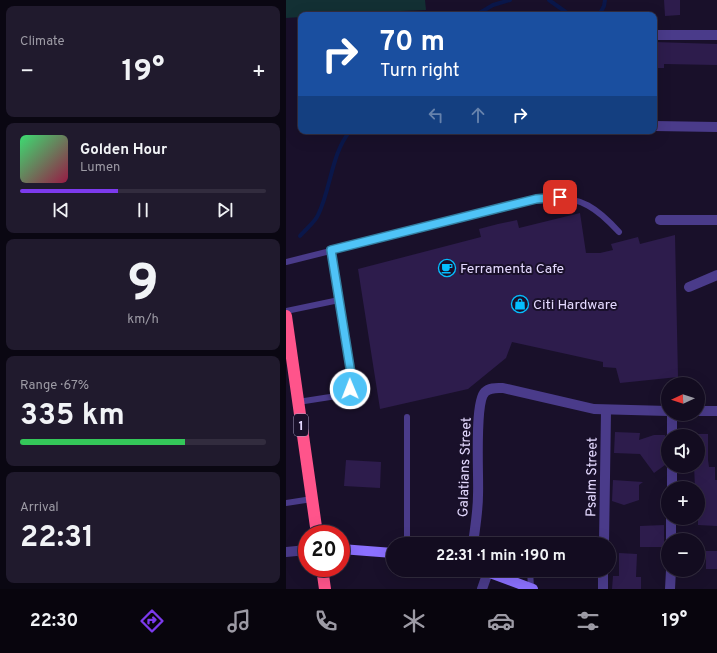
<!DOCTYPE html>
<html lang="en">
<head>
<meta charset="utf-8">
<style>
	body { margin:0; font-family:Overpass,sans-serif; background:#201a2d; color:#f1f3f6; height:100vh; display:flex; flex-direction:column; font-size:15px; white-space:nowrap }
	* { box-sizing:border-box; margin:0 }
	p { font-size:13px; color:#9d9ba5 }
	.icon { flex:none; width:22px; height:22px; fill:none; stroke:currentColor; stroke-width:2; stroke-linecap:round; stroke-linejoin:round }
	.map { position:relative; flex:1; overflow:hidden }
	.drawer { display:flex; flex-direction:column; gap:6px; padding:6px; background:#0a0712; width:286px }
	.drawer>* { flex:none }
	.banner { position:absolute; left:12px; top:12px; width:359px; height:122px; border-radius:8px; box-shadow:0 4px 16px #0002,0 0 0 1px #322c3e; background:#1a4fa0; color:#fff; overflow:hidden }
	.needle { width:26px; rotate:267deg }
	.controls { position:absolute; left:375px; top:377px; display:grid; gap:8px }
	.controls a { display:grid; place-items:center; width:44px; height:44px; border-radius:50%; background:#130c20; box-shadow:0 4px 16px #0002,0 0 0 1px #322c3e; font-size:20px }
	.speed { position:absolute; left:12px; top:525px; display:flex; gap:8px; font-size:20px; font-weight:700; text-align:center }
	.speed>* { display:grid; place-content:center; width:52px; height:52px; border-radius:50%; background:#130c20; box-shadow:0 4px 16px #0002,0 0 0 1px #322c3e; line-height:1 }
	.speed .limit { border:6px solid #d22; background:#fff; color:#111 }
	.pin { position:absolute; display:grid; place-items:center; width:34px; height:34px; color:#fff; margin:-17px; border-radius:8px; box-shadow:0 2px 6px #0006 }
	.me { position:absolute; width:44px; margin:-22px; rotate:359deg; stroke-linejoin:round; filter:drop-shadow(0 0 3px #0008) }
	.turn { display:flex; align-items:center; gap:14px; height:84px; padding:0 16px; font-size:18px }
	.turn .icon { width:52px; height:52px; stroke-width:2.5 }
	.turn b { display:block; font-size:28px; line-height:34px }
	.lanes { display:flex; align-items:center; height:38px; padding:0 16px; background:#0003; justify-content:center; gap:20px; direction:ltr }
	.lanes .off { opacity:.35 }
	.big { font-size:30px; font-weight:700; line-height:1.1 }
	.drawer .tile { flex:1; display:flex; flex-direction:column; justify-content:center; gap:6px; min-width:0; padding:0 14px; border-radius:8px; background:#201a2d }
	.drawer .dial { align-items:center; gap:0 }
	.dial b { font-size:52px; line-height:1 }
	.song { display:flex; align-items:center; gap:12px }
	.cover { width:48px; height:48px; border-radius:6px; background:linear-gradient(135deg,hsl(140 70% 55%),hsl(340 70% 35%)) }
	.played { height:4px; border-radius:2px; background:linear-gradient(90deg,#7c3aed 40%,#322c3e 40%) }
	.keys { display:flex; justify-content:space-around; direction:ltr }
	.heat { display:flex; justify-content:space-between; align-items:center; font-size:22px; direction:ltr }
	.charge { height:6px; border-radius:3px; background:linear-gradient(90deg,#34c759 67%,#322c3e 0) }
	.trip { position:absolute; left:100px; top:537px; width:230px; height:40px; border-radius:20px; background:#130c20; box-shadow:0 4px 16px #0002,0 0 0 1px #322c3e; font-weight:700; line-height:40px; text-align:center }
	.dock { display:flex; height:64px; justify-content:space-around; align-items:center; background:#08050d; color:#9d9ba5 }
	.dock .icon { width:28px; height:28px }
	.dock .current { color:#7c3aed }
	.dock b { font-size:18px; color:#f1f3f6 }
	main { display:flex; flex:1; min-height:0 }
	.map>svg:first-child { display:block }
	.green { fill:#133034 }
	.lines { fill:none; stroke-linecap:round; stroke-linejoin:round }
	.stream { stroke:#0a174a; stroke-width:4 }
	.building { fill:#2d1c4c }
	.lane { stroke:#4a3b8a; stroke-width:6 }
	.street { stroke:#4a3b8a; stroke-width:10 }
	.secondary { stroke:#8b70ff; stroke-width:10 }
	.highway { stroke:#ff548b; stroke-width:12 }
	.route-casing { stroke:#337fa1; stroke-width:10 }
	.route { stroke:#4fc3f7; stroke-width:7 }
	.labels { text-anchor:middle; stroke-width:4; stroke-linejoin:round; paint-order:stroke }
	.shield { fill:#19102a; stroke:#a79dbf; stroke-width:1 }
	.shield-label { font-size:13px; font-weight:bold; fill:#e4d9ff }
	.poi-label { font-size:14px; fill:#e4d9ff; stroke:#19102a; text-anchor:start }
	.street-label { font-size:14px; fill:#e4d9ff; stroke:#19102a }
</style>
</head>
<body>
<main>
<section class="drawer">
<div class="tile"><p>Climate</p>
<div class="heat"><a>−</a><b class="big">19°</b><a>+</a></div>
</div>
<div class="tile">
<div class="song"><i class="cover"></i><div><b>Golden Hour</b><p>Lumen</p></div></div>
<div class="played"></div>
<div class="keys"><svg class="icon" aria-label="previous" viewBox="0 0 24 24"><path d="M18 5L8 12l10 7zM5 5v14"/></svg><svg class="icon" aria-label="pause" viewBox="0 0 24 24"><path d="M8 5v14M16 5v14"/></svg><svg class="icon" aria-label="next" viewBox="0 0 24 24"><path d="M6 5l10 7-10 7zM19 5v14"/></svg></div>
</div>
<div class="tile dial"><b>9</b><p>km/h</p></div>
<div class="tile"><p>Range · 67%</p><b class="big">335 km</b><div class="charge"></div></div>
<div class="tile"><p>Arrival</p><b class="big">22:31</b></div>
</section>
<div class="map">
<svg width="431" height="589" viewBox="0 0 431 589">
	<rect width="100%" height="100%" fill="#19102a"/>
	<path class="green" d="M 0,0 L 139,0 L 140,10 L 15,15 L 15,17 L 0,18 Z"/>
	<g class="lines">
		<g class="stream">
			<path d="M 263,0 L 284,15"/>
			<path d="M 190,15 L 207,5 L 224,0"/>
			<path d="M 313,15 L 318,6 L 319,0"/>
			<path d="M 14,236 C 20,229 29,222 32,215 C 45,189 45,154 64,131"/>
		</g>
	</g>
	<g class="building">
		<path d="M 378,0 L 394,0 L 394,15 L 379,16 Z"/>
		<path d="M 368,42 L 431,44 L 431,65 L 378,64 L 378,68 L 368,68 Z"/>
		<path d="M 294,213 L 300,253 L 314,253 L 327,250 L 325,244 L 352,237 L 354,244 L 389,235 L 392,377 L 334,383 L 330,368 L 317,367 L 317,362 L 226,342 L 220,358 L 182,389 L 94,409 L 72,269 L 195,237 L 193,229 L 212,224 L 231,220 L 233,228 Z"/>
		<path d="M 329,432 L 354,433 L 353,440 L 368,435 L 379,435 L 379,465 L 368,473 L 354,454 L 328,453 Z"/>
		<path d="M 412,434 L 422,434 L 422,460 L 423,467 L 429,467 L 429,480 L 431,480 L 431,526 L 412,525 L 412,488 L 409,488 L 408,466 L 412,466 Z"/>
		<path d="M 60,460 L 95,462 L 94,488 L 58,486 Z"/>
		<path d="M 327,480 L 357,482 L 353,485 L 353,500 L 338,505 L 326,501 Z"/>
		<path d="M 378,525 L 378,547 L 354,547 L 354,526 Z"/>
		<rect x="420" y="551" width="11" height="18"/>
		<path d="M 333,553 L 351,554 L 350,577 L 355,577 L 355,589 L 326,589 L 327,576 L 333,576 Z"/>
	</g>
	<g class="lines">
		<g class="lane">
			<path d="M 0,262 L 262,197 C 296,197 311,208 333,232"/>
			<path d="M 0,311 L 53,300"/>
			<path d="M 12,402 L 57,395 L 61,393 L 66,385 L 45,250"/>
			<path d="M 0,503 L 26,499"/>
			<path d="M 121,544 L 121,417"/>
			<path d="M 244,570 L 245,588"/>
		</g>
		<g class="street">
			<path d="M 368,35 L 431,35"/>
			<path d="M 368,126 L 431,127"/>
			<path d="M 374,220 L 431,220"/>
			<path d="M 403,287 L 431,275"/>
			<path d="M 412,411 L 431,411"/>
			<path d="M 386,436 L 386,414"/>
			<path d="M 386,488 L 386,466"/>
			<path d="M 385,540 L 385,518"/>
			<path d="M 187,544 C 189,528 192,511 192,495 C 193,477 188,402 199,392 C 204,387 211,388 217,388 L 308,409 L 382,411"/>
			<path d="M 318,544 L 320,411"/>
			<path d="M 0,552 L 21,550"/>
			<path d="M 196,589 L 202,572"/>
			<path d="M 317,589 L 317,570"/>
			<path d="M 384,589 L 385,570"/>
		</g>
		<g class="secondary">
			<path d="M 55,549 L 107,553"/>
			<path d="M 196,570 L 247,589"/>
		</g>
		<g class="highway">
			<path d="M 0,316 L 31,534"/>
			<path d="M 36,568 L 39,589"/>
		</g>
	</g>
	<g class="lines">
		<g class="route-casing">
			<path id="route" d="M 64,389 L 66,380 L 45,250 L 250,199 L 274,197"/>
		</g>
		<use href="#route" class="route"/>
	</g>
	<defs>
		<g id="cafe-ring" transform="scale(0.9)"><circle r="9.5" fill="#19102a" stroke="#05beff" stroke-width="1.5"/><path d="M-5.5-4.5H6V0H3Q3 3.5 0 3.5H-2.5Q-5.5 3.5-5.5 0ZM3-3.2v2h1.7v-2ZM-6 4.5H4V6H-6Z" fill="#05beff"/></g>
		<g id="shop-ring" transform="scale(0.9)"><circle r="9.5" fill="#19102a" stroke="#05beff" stroke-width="1.5"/><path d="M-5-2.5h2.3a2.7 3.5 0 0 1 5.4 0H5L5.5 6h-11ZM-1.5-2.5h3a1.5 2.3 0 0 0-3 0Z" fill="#05beff"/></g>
	</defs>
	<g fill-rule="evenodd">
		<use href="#cafe-ring" x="161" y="268"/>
		<use href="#shop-ring" x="234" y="304"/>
	</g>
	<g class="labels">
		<rect class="shield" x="8" y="414" width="14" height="22" rx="3"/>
		<g class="shield-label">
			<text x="15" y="430">1</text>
		</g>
		<g class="poi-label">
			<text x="174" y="273">Ferramenta Cafe</text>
			<text x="247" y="309">Citi Hardware</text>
		</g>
		<g class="street-label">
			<text transform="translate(178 467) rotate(-88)" y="5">Galatians Street</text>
			<text transform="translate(305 477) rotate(-89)" y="5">Psalm Street</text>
		</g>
	</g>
</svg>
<div class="controls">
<a><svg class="needle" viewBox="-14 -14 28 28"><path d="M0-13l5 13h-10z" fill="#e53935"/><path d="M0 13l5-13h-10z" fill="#9d9ba5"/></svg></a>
<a><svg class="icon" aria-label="sound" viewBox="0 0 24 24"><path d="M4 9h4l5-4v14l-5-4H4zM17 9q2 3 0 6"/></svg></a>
<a>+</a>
<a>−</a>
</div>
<div class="speed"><div class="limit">20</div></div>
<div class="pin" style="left:274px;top:197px;background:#d93025"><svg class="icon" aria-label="arrive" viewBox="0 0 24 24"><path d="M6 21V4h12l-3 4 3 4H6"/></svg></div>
<svg class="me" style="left:64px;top:389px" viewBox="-20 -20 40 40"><circle r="17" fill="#4fc3f7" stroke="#fff" stroke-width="3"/><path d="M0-11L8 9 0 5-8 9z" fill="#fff"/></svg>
<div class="trip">22:31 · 1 min · 190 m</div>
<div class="banner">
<div class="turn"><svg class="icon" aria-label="right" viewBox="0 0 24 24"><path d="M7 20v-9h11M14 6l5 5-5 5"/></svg><div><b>70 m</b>Turn right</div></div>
<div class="lanes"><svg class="icon off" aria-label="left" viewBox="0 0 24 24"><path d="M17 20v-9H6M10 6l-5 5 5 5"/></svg><svg class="icon off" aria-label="ahead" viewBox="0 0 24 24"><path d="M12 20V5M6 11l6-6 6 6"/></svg><svg class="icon" aria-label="right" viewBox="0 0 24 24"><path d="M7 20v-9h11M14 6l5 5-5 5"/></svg></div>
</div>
</div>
</main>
<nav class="dock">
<b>22:30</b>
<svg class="icon current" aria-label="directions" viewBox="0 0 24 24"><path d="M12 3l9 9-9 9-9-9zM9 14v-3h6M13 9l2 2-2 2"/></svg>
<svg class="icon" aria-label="music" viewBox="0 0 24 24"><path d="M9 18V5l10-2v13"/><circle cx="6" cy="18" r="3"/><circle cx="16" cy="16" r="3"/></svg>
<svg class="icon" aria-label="phone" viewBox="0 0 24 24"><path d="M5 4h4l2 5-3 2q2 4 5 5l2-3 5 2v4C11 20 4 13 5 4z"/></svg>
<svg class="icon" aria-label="climate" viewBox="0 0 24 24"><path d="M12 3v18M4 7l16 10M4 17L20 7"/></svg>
<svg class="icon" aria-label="car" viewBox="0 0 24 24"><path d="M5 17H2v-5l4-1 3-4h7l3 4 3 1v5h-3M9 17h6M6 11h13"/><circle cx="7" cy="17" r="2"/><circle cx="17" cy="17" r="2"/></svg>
<svg class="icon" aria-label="filters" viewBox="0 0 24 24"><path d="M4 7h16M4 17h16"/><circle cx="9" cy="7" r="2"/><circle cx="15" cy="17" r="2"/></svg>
<b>19°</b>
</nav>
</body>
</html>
